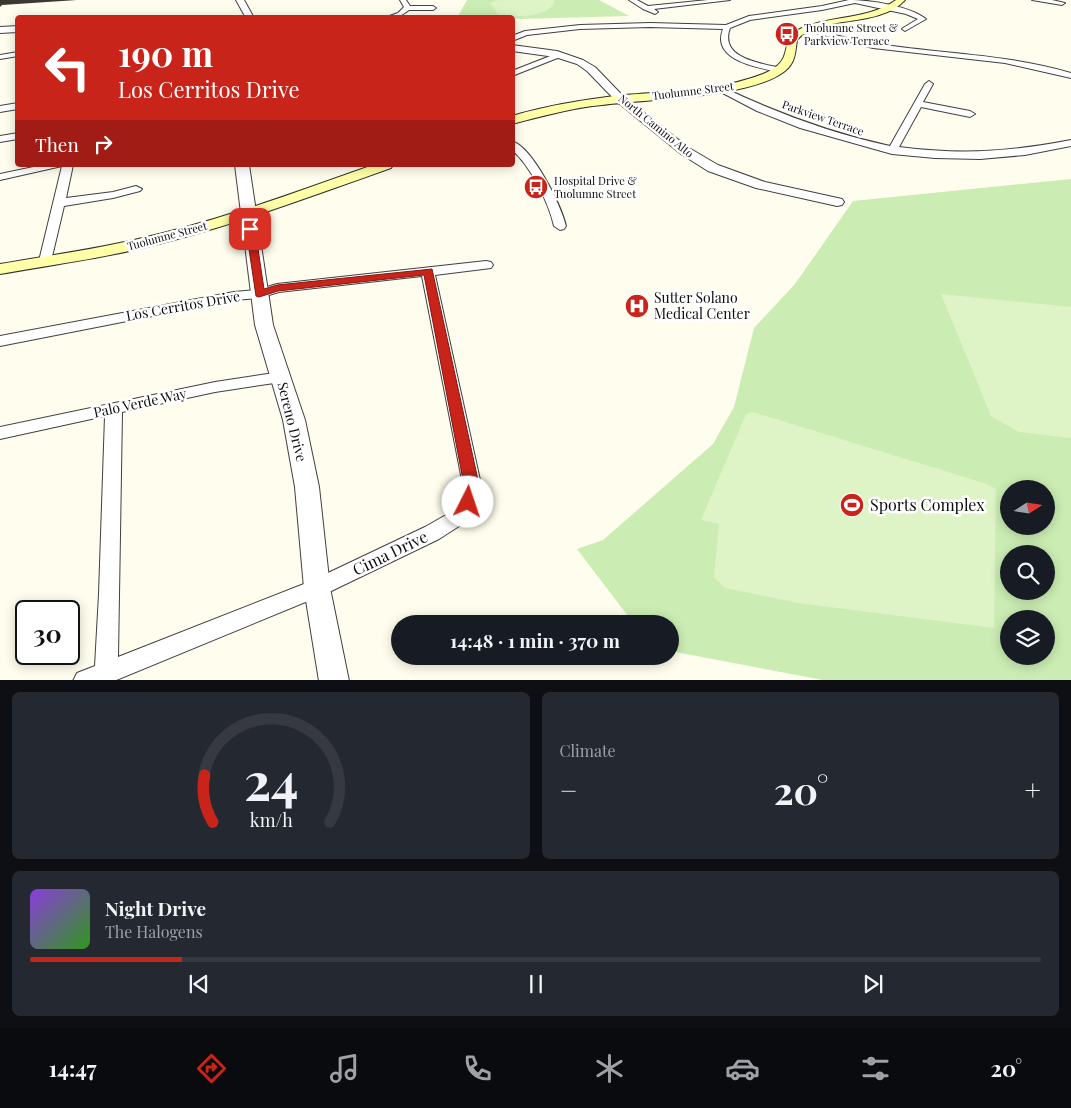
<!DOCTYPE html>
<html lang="en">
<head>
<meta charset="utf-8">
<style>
	body { margin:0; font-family:"Playfair Display",serif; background:#242831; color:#f1f3f6; height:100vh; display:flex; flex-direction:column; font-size:19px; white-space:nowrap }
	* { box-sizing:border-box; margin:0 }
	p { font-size:16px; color:#9ea1a6 }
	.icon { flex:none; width:28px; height:28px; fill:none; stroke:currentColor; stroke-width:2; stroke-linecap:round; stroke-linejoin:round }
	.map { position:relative; height:680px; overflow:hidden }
	.details { display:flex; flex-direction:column; gap:12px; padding:12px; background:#0d0f14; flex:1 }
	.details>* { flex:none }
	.hud { position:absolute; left:15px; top:15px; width:500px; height:152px; border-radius:5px; box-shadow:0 2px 12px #0003; background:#c92419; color:#fff; overflow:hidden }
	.needle { width:32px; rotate:78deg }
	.controls { position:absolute; left:1000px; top:480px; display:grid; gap:10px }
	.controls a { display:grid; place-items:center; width:55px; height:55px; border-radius:50%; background:#171b24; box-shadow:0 2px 12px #0003; font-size:25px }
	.speed { position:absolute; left:15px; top:600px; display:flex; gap:10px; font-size:25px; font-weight:700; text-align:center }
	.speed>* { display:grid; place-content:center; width:65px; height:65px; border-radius:50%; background:#171b24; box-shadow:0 2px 12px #0003; line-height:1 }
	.speed .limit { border:2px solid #111; border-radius:8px; background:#fff; color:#111 }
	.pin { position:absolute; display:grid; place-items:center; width:42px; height:42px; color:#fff; margin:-21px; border-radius:10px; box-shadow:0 2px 8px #0006 }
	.me { position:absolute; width:55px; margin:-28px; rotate:4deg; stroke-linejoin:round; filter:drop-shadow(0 0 4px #0008) }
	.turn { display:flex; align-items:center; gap:18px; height:105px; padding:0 20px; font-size:22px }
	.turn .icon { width:65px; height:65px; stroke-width:2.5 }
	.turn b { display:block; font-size:35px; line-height:42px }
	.then { display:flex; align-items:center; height:48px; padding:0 20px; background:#0003; gap:10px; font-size:19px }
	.big { font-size:38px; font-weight:700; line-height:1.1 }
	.details .tile { flex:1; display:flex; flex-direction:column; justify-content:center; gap:8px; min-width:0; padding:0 18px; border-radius:8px; background:#242831 }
	.details .dial { align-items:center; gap:0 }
	.dial svg { height:130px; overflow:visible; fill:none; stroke:#363941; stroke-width:7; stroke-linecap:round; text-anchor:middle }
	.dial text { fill:#f1f3f6; stroke:none }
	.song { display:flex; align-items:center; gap:15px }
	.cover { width:60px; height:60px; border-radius:8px; background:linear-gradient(135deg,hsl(270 70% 55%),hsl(110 70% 35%)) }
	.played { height:5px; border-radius:2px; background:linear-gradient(90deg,#c92419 15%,#363941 15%) }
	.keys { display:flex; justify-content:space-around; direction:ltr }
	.heat { display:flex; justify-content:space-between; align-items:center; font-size:28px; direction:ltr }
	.details .tiles { flex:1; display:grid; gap:12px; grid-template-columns:1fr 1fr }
	.tile:last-child { grid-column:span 2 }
	.trip { position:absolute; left:391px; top:615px; width:288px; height:50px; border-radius:25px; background:#171b24; box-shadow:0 2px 12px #0003; font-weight:700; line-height:50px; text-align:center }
	.dock { display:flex; height:80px; justify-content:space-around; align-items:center; background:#090b0e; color:#9ea1a6 }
	.dock .icon { width:35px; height:35px }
	.dock .active { color:#c92419 }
	.dock b { font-size:22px; color:#f1f3f6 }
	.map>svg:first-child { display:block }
	.green { fill:#cbedb3; fill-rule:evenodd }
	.pitch { fill:#def3c6 }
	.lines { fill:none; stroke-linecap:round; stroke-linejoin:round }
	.minor-casing { stroke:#404040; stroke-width:2 }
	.tertiary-casing { stroke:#404040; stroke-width:2 }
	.secondary-casing { stroke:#2f2f2f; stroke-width:2 }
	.minor { fill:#fff; fill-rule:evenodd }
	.tertiary { fill:#fff; fill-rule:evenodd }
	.secondary { fill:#ffffa8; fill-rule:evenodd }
	.shaded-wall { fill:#3d3732 }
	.route { fill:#c92419; stroke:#831710 }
	.labels { text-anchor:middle; stroke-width:5; stroke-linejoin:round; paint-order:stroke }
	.far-poi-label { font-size:11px; fill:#0d0d0d; stroke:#fff; text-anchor:start }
	.far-street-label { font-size:11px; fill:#0d0d0d; stroke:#fff }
	.poi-label { font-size:14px; fill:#0d0d0d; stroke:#fff; text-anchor:start }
	.street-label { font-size:14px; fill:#0d0d0d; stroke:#fff }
	.near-poi-label { font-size:16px; fill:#0d0d0d; stroke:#fff; text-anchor:start }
	.near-street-label { font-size:16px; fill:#0d0d0d; stroke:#fff }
</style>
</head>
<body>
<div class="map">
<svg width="1071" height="681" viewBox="0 0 1071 681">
	<rect width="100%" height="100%" fill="#fffded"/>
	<g class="green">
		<path d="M 467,0 L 599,0 L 629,16 L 521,19 L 512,18 L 457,18 Z"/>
		<path d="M 1071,179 L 1071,680 L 823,680 L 670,651 L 670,624 L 634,624 L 577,549 L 603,540 L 713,444 L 734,407 L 754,328 L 795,284 L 853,201 ZM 1009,489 L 1046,489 L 1046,526 L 1009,526 ZM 1009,554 L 1046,554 L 1046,591 L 1009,591 ZM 1009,619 L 1046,619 L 1046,656 L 1009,656 Z"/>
	</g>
	<g class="pitch">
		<path d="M 498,0 L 554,0 L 555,2 C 547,18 515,16 500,17 L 490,3 Z"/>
		<path d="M 941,294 L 1071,307 L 1071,438 L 1019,432 L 991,416 Z"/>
		<path d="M 753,412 L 984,483 L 996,489 L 994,628 L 798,603 L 725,588 L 714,577 L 719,524 L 701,520 L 746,414 Z"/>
	</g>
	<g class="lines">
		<g class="minor-casing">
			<g id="minor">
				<path d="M 400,0 L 406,0 L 410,6 L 433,6 L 436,8 L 433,10 L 409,10 C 400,17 395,18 384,18 L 398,13 L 404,7 Z"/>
				<path d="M 629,0 L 637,0 L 648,6 L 708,0 L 730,0 L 654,9 L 658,12 L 655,14 L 643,9 Z"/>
				<path d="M 849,0 C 870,0 910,6 926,19 L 905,31 L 902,29 L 903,28 L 918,19 L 906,14 L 855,3 L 822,10 L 750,20 L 730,28 C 719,58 759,63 781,68 L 782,70 L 778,72 C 756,67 711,60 723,29 L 650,27 L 580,29 L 527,35 L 512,41 L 512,36 L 525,31 L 580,25 L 650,23 L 726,25 L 749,16 L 822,6 Z"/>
				<path d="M 1032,0 L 1052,0 L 1065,3 L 1062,5 Z"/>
				<path d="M 806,27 C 832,34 858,42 885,45 C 948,54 1010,55 1071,73 L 1071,78 L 1005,63 L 873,48 L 804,30 L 803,29 Z"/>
				<path d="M 18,52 L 18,56 L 0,59 L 0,55 Z"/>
				<path d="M 558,53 L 565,55 L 512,76 L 512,71 Z"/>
				<path d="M 929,81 L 933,84 L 923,102 L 970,111 L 975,114 L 970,117 L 921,107 L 899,147 C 962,155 1008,152 1071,140 L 1071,146 L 1025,155 L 980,159 L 935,158 L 892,154 L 800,128 L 757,111 L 715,89 L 722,87 C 777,113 831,133 890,146 L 925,84 Z"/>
				<path d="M 18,103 L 18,109 L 0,112 L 0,106 Z"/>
				<path d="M 18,133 L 18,139 L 0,142 L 0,136 Z"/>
				<path d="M 512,141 C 533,148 561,205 566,226 L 564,229 L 560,230 L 554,226 C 549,203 530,165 512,150 Z"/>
				<path d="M 43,165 L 73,165 L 66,198 L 113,192 L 136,186 L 142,189 L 140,191 L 113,198 L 64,206 L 51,261 L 45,265 L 39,261 L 62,166 L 0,180 L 0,174 Z"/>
				<path d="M 486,261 L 491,262 L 493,265 L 491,268 L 435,275 L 480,480 L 478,503 L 467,521 L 439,539 L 325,594 L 114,681 L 73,681 L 77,673 L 95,666 L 99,594 L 105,416 L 0,439 L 0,427 L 215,382 L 281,372 L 287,373 L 289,377 L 287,381 L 281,382 L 215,392 L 122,412 L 118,657 L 309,582 L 425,527 L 453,511 L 459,502 L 462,480 L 422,276 L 279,292 L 259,298 L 234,300 L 0,346 L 0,336 L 234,292 L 257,290 L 277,284 Z"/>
			</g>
		</g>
		<g class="tertiary-casing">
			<g id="tertiary">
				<path d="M 236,0 L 244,0 L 254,18 L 246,18 Z"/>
				<path d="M 18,26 L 18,32 L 0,33 L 0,27 Z"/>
				<path d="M 512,45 L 557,51 L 583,60 L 595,67 L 624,97 L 689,148 L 718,165 L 765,182 L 842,199 L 844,202 L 842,205 L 837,206 L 756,188 L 708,171 L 681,154 L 616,101 L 587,71 L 577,64 L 555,57 L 512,51 Z"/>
				<path d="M 235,165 L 249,165 L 273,325 L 305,420 L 319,487 L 330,588 L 349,681 L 319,681 L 304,588 L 295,487 L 283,420 L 255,325 Z"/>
			</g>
		</g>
		<g class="secondary-casing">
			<g id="secondary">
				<path d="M 896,0 L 905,0 C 878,29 819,14 797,40 C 795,52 796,62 785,71 C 751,98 647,99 602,105 C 571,108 543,116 512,124 L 512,116 C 549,105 587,99 625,95 C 671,91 719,91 763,74 C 799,60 775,40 802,28 C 832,15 868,20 896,0 Z"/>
				<path d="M 373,165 L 393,165 L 391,168 C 306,198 222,230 134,250 C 90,260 45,266 0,274 L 0,264 C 45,256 90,250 134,240 C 216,222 294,193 373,165 Z"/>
			</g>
		</g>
		<use href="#minor" class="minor"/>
		<use href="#tertiary" class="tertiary"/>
		<use href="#secondary" class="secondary"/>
	</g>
	<path class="shaded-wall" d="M 0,0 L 77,0 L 2,5 L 0,7 Z"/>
	<path class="route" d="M 250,226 L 255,229 L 264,289 L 277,285 L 432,269 L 478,480 L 473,506 L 468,508 L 463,506 L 461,502 L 463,480 L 424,275 L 278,291 L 259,297 L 256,296 L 246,229 Z"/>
	<defs>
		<g id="bus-disc" transform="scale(1.25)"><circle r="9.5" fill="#c92419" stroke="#fff"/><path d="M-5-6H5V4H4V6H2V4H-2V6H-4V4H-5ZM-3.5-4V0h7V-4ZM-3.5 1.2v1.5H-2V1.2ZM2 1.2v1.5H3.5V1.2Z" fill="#fff"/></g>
		<g id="hospital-disc" transform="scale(1.25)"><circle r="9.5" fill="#c92419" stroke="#fff"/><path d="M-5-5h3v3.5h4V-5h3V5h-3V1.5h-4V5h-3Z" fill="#fff"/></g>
		<g id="stadium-disc" transform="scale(1.25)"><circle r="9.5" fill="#c92419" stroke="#fff"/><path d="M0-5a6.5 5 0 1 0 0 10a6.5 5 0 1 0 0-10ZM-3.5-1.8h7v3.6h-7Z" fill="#fff"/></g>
	</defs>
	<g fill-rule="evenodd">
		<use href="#bus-disc" x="787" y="34"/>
		<use href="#bus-disc" x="536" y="187"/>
		<use href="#hospital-disc" x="637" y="306"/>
		<use href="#stadium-disc" x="852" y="505"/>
	</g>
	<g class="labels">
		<g class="far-poi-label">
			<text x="804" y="32">Tuolumne Street &amp;<tspan x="804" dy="13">Parkview Terrace</tspan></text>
			<text x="554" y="185">Hospital Drive &amp;<tspan x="554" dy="13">Tuolumne Street</tspan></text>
		</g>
		<g class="far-street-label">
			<text transform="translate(693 91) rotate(-7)" y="4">Tuolumne Street</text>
			<text transform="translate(823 118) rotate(19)" y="4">Parkview Terrace</text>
			<text transform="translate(656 126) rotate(39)" y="4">North Camino Alto</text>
			<text transform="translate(167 236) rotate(-15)" y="4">Tuolumne Street</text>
		</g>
		<g class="poi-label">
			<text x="654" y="303">Sutter Solano<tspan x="654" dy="16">Medical Center</tspan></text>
		</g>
		<g class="street-label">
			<text transform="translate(183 306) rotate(-10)" y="5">Los Cerritos Drive</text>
			<text transform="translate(140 403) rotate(-12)" y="5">Palo Verde Way</text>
			<text transform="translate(292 422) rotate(76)" y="5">Sereno Drive</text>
		</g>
		<g class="near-poi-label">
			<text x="870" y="511">Sports Complex</text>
		</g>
		<g class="near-street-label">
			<text transform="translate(390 553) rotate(-26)" y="6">Cima Drive</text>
		</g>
	</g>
</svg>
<div class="controls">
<a><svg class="needle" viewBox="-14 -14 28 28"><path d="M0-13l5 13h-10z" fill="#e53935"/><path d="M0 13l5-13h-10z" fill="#9ea1a6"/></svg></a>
<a><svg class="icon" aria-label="search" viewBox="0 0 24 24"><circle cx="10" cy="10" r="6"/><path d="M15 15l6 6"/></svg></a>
<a><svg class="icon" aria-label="layers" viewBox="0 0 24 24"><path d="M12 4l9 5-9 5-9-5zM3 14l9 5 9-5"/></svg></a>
</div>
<div class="speed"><div class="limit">30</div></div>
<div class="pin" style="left:250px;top:229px;background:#d93025"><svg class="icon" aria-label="arrive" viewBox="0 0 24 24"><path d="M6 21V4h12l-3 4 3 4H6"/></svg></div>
<svg class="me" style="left:468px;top:502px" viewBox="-20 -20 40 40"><circle r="19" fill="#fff"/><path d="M0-13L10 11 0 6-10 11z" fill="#c92419"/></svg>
<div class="trip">14:48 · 1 min · 370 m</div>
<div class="hud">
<div class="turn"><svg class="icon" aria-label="left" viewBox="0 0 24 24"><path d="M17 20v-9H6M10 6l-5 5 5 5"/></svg><div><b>190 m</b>Los Cerritos Drive</div></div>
<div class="then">Then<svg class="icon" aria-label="right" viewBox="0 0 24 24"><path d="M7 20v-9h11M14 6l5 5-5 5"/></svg></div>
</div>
</div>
<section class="details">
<div class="tiles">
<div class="tile dial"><svg viewBox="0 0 100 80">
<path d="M14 69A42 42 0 1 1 86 69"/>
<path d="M14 69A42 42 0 0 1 9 40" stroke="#c92419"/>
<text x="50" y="56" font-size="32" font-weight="700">24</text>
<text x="50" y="72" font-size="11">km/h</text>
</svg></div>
<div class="tile"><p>Climate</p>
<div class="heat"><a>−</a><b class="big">20°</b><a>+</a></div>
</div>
<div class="tile">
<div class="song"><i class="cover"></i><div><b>Night Drive</b><p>The Halogens</p></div></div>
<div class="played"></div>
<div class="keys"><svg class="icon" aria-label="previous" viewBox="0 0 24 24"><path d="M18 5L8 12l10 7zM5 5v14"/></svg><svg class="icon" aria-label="pause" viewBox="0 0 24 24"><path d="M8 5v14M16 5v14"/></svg><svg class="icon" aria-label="next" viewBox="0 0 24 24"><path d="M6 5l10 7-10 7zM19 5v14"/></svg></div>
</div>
</div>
</section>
<nav class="dock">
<b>14:47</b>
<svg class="icon active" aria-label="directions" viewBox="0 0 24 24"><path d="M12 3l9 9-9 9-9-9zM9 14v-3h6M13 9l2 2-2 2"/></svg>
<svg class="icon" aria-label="music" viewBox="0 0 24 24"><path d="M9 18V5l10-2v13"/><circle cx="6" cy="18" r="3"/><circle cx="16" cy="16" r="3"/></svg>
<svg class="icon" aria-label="phone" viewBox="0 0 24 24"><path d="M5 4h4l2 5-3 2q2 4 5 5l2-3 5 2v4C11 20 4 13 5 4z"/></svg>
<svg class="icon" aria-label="climate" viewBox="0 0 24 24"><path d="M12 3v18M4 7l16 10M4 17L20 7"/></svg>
<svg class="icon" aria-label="car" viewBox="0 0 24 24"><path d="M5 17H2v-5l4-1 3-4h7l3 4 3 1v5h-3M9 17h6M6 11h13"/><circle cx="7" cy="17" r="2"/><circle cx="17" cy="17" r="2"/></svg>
<svg class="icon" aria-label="filters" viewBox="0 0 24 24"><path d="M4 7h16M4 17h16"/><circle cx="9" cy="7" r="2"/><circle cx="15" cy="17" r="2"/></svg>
<b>20°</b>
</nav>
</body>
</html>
